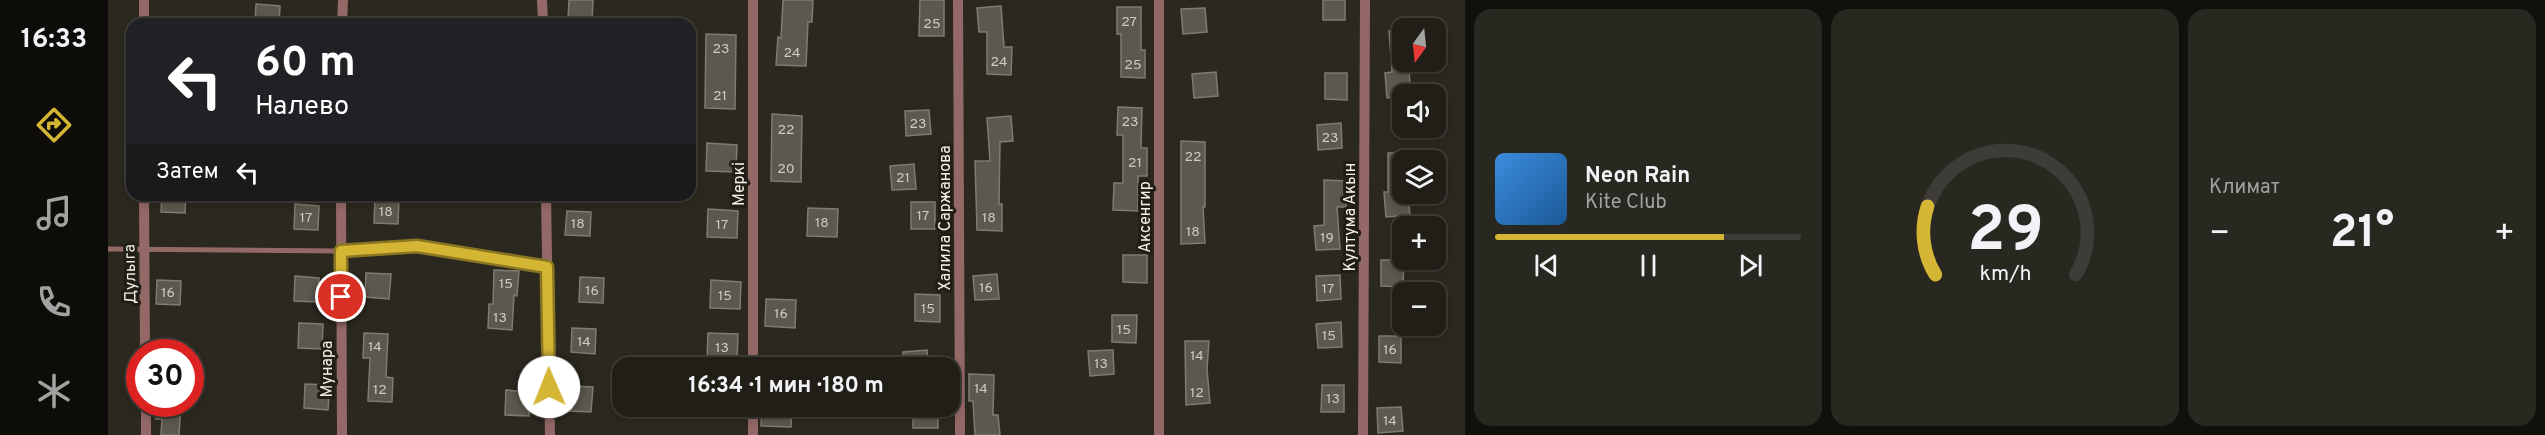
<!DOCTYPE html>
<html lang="ru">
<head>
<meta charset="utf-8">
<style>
	body { margin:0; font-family:Overpass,sans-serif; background:#282720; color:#f1f3f6; height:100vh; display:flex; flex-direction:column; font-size:22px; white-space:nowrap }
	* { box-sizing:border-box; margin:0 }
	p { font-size:20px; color:#a2a2a1 }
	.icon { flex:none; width:33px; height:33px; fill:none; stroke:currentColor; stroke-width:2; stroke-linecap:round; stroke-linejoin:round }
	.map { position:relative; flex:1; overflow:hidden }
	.drawer { display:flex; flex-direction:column; gap:9px; padding:9px; background:#12100d; width:1080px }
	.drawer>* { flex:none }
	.hud { position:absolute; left:18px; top:18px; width:570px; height:183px; border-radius:18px; box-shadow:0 3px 9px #0003,0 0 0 2px #3d3c36; background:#202124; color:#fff; overflow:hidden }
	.needle { width:39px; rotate:195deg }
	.buttons { position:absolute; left:1284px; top:18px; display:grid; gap:12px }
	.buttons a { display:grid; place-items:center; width:54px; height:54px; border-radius:12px; background:#201e17; box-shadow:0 3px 9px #0003,0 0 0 2px #3d3c36; font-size:30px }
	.speed { position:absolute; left:18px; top:339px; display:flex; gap:12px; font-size:30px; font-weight:700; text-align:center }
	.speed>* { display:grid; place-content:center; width:78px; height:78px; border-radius:50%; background:#201e17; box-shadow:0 3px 9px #0003,0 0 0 2px #3d3c36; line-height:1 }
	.speed .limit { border:9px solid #d22; background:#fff; color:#111 }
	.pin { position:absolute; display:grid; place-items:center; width:51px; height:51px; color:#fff; margin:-26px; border:3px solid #fff; border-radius:50%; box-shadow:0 2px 6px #0007 }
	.me { position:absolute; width:66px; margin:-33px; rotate:359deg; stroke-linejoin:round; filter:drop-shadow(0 0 4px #0008) }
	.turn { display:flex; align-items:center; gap:21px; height:126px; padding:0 30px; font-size:27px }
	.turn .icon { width:78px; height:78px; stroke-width:2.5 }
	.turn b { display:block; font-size:42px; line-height:51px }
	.then { display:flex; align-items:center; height:57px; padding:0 30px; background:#0003; gap:12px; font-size:22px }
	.big { font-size:45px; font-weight:700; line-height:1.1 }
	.drawer .tile { flex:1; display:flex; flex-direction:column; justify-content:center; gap:9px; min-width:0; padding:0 21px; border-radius:18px; background:#282720 }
	.drawer .dial { align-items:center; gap:0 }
	.dial svg { height:156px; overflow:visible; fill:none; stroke:#3d3c36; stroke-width:7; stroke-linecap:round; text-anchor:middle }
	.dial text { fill:#f1f3f6; stroke:none }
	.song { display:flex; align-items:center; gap:18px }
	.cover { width:72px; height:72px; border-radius:9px; background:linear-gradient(135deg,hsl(210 70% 55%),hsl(210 70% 35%)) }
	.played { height:6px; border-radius:3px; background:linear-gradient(90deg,#d5b534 75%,#3d3c36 75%) }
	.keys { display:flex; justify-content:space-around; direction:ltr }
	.heat { display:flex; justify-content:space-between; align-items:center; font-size:33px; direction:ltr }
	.drawer .tiles { flex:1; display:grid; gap:9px; grid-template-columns:repeat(3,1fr) }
	.trip { position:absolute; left:504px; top:357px; width:348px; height:60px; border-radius:18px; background:#201e17; box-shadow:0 3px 9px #0003,0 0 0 2px #3d3c36; font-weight:700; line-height:60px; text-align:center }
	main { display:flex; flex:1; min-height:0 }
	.dock { display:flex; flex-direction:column; width:108px; justify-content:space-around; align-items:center; background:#0d0c09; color:#a2a2a1 }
	.dock .icon { width:42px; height:42px }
	.dock .selected { color:#d5b534 }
	.dock b { font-size:27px; color:#f1f3f6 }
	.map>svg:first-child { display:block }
	.building { fill:#5b584e; stroke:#7e7b70; stroke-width:1.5 }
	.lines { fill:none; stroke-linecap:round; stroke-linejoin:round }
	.lane { stroke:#936867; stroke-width:5 }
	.street { stroke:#936867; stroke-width:10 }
	.route-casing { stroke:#8a7622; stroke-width:15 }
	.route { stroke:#d5b534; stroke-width:10 }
	.labels { text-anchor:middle; stroke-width:6; stroke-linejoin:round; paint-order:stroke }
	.number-label { font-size:14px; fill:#cdcbc4 }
	.street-label { font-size:16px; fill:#f3f1eb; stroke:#211e16 }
</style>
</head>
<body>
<main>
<nav class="dock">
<b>16:33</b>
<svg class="icon selected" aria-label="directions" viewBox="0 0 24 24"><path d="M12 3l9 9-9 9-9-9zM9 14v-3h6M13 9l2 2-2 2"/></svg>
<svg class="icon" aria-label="music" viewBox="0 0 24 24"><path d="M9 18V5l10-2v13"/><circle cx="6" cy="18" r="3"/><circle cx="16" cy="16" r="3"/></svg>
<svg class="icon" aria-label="phone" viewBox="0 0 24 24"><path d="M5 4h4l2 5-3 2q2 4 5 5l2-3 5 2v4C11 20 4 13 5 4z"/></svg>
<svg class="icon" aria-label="climate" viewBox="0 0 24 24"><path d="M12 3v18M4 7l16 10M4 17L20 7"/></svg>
</nav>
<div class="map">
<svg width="1357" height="435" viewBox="0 0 1357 435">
	<rect width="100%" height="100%" fill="#2a281f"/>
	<g class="building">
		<path d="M 461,0 L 485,0 L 484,20 L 460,19 Z"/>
		<path d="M 675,0 L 705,0 L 704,22 L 700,22 L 698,66 L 668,65 L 670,37 L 673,38 Z"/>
		<path d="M 812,0 L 836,0 L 836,36 L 811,36 Z"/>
		<rect x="1215" y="0" width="22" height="20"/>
		<path d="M 148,4 L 172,6 L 171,24 L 147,24 Z"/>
		<path d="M 893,6 L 896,47 L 904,47 L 903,75 L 879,74 L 879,32 L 871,32 L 869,8 Z"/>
		<path d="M 1009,7 L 1033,7 L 1033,50 L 1037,50 L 1037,78 L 1013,77 L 1013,34 L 1009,34 Z"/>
		<path d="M 1097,8 L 1099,32 L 1075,34 L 1073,9 Z"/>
		<path d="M 1294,30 L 1294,72 L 1301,71 L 1303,94 L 1294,94 L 1294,102 L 1286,103 L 1286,97 L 1279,98 L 1277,73 L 1284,72 L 1281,31 Z"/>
		<path d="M 598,34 L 628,35 L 627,109 L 597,108 Z"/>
		<path d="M 1108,72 L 1110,96 L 1086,98 L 1084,74 Z"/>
		<path d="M 1217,73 L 1239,73 L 1239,100 L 1217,99 Z"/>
		<path d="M 1010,107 L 1034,108 L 1033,148 L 1039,148 L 1039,176 L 1030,176 L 1030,211 L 1005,210 L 1006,183 L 1015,183 L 1015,135 L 1009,135 Z"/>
		<path d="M 821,110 L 823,134 L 798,136 L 797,111 Z"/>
		<path d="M 664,114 L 694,116 L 693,182 L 663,181 Z"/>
		<path d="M 903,116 L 905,141 L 892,142 L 891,204 L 894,204 L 894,231 L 869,230 L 867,161 L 882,161 L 879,118 Z"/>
		<path d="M 1233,123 L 1234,148 L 1210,150 L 1209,125 Z"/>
		<path d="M 1073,141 L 1097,142 L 1097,207 L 1095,207 L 1097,243 L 1073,244 Z"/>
		<path d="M 599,143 L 629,145 L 628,172 L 598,171 Z"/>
		<path d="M 1280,153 L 1294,153 L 1294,194 L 1300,194 L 1302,215 L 1278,217 L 1276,192 L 1280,192 Z"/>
		<path d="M 806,164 L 808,189 L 784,190 L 782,166 Z"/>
		<path d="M 1216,180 L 1239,181 L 1238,207 L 1229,207 L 1232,249 L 1208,250 L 1206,226 L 1216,225 Z"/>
		<path d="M 54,195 L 78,195 L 77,213 L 53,212 Z"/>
		<path d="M 267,198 L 291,199 L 290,224 L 266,223 Z"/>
		<rect x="803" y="202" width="24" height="27"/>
		<path d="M 187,204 L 211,206 L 210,230 L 186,229 Z"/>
		<path d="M 700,208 L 730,209 L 729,237 L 699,236 Z"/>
		<path d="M 600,209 L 630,211 L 629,238 L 599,237 Z"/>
		<path d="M 459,211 L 483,212 L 482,236 L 457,235 Z"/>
		<path d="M 1015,255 L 1039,255 L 1039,283 L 1015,282 Z"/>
		<path d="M 1273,260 L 1296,260 L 1295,287 L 1273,286 Z"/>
		<path d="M 386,270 L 411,271 L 409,296 L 406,295 L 404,330 L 380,328 L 381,304 L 385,304 Z"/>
		<path d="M 258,273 L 283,274 L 281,299 L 257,297 Z"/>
		<path d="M 889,274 L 891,299 L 867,300 L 865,276 Z"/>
		<path d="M 1232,275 L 1233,299 L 1209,301 L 1208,276 Z"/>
		<path d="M 187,276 L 211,278 L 210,302 L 186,301 Z"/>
		<path d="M 472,277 L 496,278 L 495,303 L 471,302 Z"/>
		<path d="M 49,280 L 73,281 L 72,305 L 48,304 Z"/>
		<path d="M 603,280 L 633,282 L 632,309 L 602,308 Z"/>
		<path d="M 807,294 L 832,295 L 832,322 L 807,321 Z"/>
		<path d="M 658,299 L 688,300 L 687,328 L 657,326 Z"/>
		<path d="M 1004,315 L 1029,315 L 1028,343 L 1004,342 Z"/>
		<path d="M 1233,322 L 1234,347 L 1210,348 L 1208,324 Z"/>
		<path d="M 191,323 L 215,324 L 214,349 L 190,348 Z"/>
		<path d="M 464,328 L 488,329 L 487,354 L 463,352 Z"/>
		<path d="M 256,333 L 280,334 L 278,377 L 285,378 L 284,402 L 260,401 L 262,358 L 255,358 Z"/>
		<path d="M 600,333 L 630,334 L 629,361 L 599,360 Z"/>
		<path d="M 1271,336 L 1293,336 L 1293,363 L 1271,362 Z"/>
		<path d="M 1077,341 L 1101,341 L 1099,369 L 1102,403 L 1078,405 Z"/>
		<path d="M 819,350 L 820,368 L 796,368 L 795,352 Z"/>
		<path d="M 1005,350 L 1006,374 L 982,376 L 980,351 Z"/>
		<path d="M 671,356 L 701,357 L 701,368 L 671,368 Z"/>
		<path d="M 861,374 L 886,375 L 885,415 L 890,415 L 892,435 L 867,435 L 865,401 L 861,401 Z"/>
		<path d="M 197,384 L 222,385 L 220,410 L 196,408 Z"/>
		<path d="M 1214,385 L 1236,385 L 1236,412 L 1213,412 Z"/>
		<path d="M 461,386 L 485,387 L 483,412 L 459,411 Z"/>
		<path d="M 398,390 L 422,392 L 421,416 L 397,415 Z"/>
		<path d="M 49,404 L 73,404 L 71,435 L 53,435 L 54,419 L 48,419 Z"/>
		<path d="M 654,406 L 684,406 L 683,427 L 653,426 Z"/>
		<rect x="805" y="406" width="25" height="22"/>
		<path d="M 1293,407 L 1295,431 L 1270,433 L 1269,408 Z"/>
	</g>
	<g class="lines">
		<path class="lane" d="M 0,249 L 233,251 L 309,246 L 439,267"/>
		<g class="street">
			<path d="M 434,0 L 435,24"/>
			<path d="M 645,0 L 645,368"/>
			<path d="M 850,0 L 852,435"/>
			<path d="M 36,24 L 36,0"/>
			<path d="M 234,24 L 235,0"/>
			<path d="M 36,195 L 37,352"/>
			<path d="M 233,195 L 234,435"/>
			<path d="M 438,195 L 442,435"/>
			<path d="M 38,404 L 38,435"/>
			<path d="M 645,406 L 645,435"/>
			<path d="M 1051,435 L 1051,0"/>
			<path d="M 1255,435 L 1257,0"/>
		</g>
	</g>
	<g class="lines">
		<g class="route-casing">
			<path id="route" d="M 233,297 L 233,251 L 309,246 L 439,267 L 441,387"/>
		</g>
		<use href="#route" class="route"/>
	</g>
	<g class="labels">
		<g class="number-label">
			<text x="1021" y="26">27</text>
			<text x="824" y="28">25</text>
			<text x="613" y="53">23</text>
			<text x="684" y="57">24</text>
			<text x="891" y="66">24</text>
			<text x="1025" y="69">25</text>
			<text x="612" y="100">21</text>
			<text x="1022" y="126">23</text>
			<text x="810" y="128">23</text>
			<text x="678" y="134">22</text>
			<text x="1222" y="142">23</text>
			<text x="1085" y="161">22</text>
			<text x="1027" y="167">21</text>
			<text x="678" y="173">20</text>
			<text x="795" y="182">21</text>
			<text x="278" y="216">18</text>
			<text x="815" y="220">17</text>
			<text x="198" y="222">17</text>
			<text x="881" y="222">18</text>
			<text x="714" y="227">18</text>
			<text x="470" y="228">18</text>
			<text x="614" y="229">17</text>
			<text x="1085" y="236">18</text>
			<text x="1219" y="242">19</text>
			<text x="398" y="288">15</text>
			<text x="878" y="292">16</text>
			<text x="1220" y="293">17</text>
			<text x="484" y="295">16</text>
			<text x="60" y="297">16</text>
			<text x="617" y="300">15</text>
			<text x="820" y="313">15</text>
			<text x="673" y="318">16</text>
			<text x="392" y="322">13</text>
			<text x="1016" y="334">15</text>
			<text x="1221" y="340">15</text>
			<text x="476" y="346">14</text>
			<text x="267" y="351">14</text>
			<text x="614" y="352">13</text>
			<text x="1282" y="354">16</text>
			<text x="1089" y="360">14</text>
			<text x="993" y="368">13</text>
			<text x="873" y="393">14</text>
			<text x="272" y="394">12</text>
			<text x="1089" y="397">12</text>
			<text x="1225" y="403">13</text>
			<text x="1282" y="425">14</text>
		</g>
		<g class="street-label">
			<text transform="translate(630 184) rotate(-90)" y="6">Меркі</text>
			<text transform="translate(1036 217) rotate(-90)" y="6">Аксенгир</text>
			<text transform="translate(1241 217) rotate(-90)" y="6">Култума Акын</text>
			<text transform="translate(836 218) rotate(-90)" y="6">Халила Саржанова</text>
			<text transform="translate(21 274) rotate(-91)" y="6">Дулыга</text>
			<text transform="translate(218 369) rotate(-90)" y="6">Мунара</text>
		</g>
	</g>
</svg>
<div class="buttons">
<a><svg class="needle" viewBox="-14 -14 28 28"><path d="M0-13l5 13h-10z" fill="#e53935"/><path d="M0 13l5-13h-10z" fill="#a2a2a1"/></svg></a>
<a><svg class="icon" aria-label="sound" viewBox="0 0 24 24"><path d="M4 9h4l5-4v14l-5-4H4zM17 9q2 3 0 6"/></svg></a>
<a><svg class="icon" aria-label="layers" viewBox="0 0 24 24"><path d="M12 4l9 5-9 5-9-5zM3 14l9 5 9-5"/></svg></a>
<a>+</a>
<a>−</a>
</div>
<div class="speed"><div class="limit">30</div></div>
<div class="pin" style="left:233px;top:297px;background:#d93025"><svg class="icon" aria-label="arrive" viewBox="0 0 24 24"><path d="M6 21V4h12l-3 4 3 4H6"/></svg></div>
<svg class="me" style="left:441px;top:387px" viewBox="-20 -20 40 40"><circle r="19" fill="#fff"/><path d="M0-13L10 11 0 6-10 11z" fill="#d5b534"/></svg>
<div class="trip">16:34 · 1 мин · 180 m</div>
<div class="hud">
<div class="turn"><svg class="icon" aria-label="left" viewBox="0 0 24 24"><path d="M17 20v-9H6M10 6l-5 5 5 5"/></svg><div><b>60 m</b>Налево</div></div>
<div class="then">Затем<svg class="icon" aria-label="left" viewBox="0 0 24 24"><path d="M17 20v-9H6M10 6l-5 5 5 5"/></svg></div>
</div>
</div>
<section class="drawer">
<div class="tiles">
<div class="tile">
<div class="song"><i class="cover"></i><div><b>Neon Rain</b><p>Kite Club</p></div></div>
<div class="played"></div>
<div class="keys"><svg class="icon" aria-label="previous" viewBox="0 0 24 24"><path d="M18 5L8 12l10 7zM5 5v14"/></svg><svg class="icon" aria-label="pause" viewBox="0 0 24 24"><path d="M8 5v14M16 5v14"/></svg><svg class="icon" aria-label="next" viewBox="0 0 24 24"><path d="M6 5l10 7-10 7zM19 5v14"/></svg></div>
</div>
<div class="tile dial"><svg viewBox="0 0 100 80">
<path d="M14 69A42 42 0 1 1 86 69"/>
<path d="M14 69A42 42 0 0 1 10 34" stroke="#d5b534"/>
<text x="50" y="56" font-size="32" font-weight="700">29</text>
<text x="50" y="72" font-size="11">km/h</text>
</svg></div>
<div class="tile"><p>Климат</p>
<div class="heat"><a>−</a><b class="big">21°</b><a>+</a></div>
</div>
</div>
</section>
</main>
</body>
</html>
